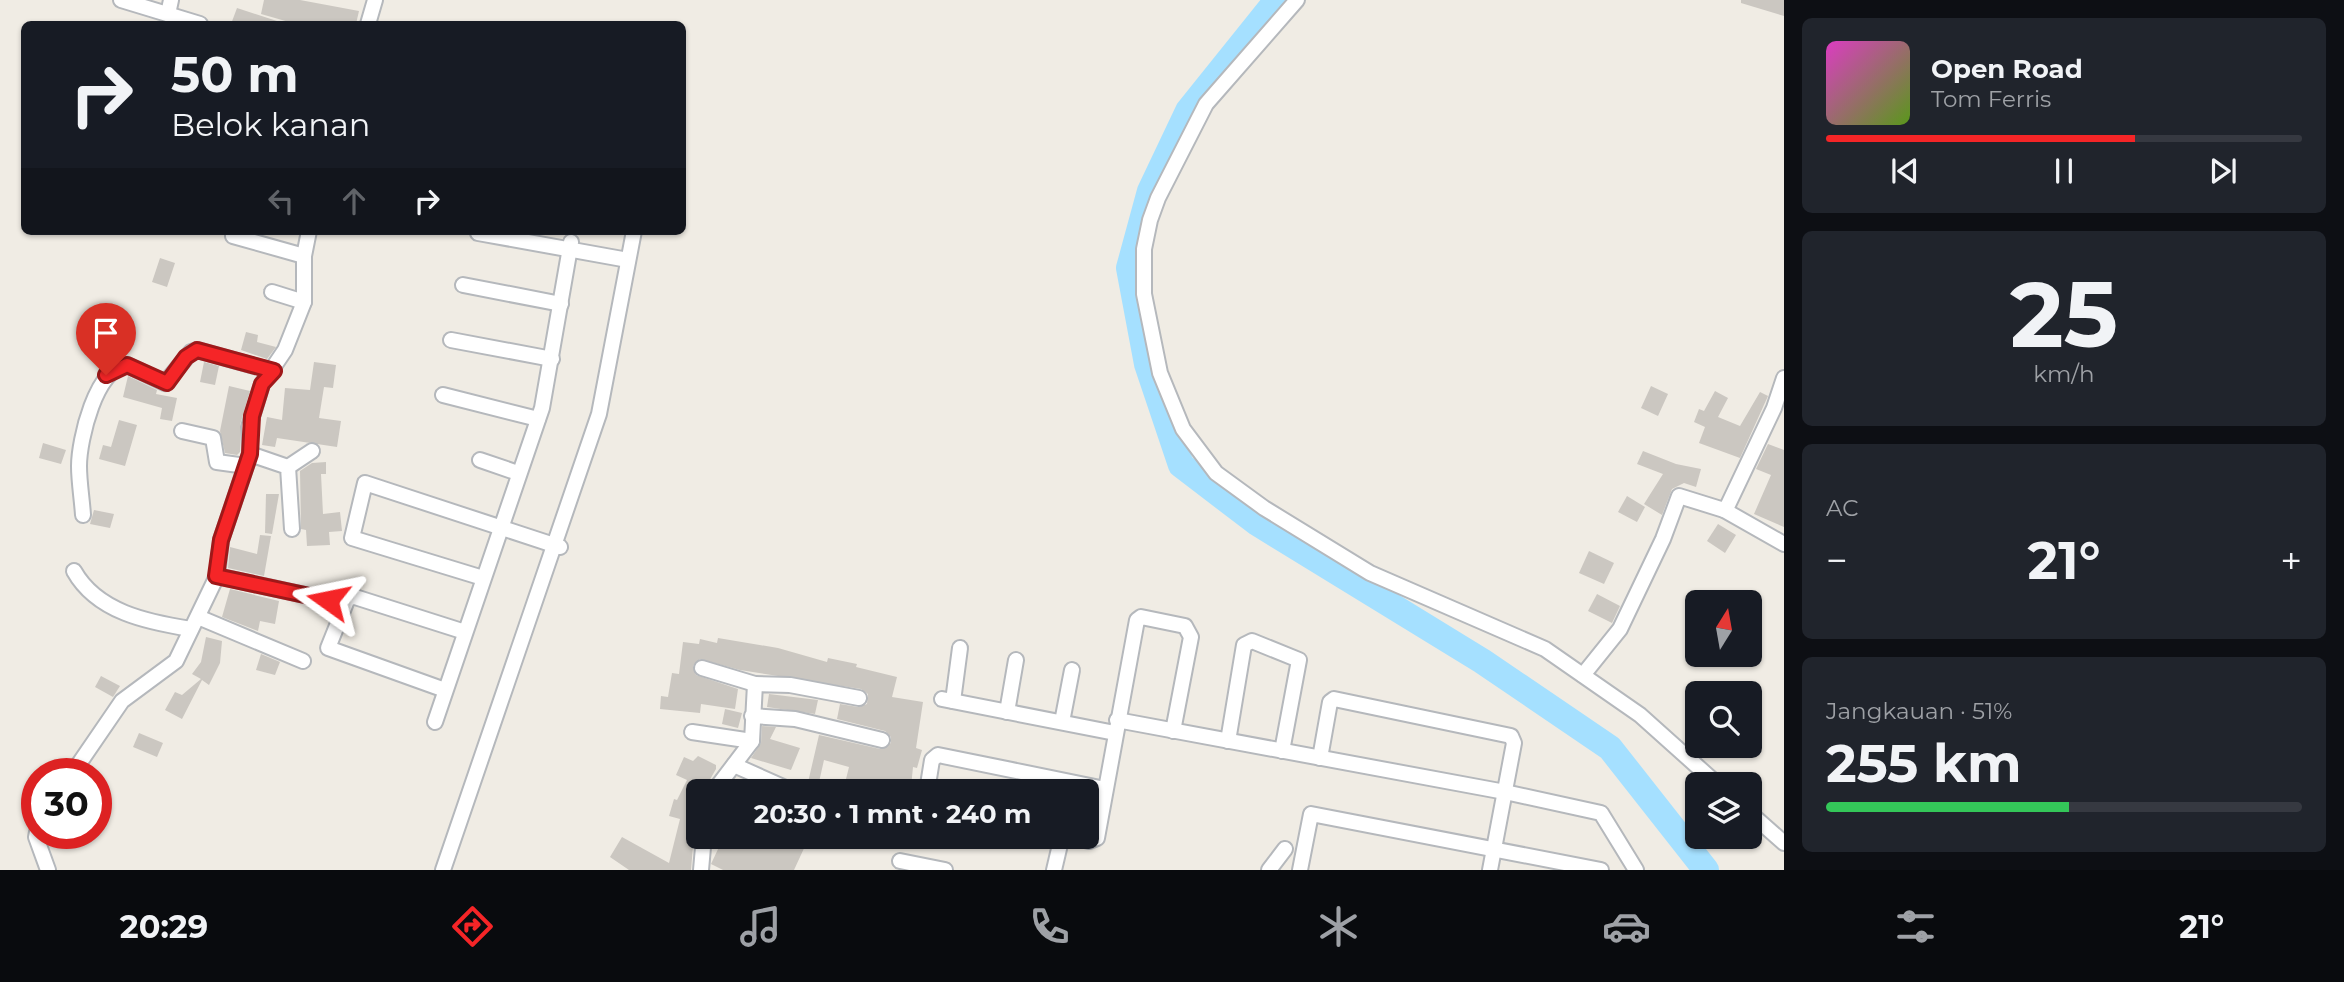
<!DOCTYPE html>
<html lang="id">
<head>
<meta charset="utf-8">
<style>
	body { margin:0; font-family:Montserrat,sans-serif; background:#20242c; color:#f1f3f6; height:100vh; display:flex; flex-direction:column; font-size:26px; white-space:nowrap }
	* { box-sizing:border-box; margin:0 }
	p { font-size:23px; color:#9ea1a6 }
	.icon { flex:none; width:38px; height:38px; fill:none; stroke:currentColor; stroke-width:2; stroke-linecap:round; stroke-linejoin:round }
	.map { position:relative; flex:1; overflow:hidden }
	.side { display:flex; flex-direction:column; gap:18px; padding:18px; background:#0d0f14; width:560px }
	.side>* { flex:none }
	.guide { position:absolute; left:21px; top:21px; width:665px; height:214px; border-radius:10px; box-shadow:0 2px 5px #0004; background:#171b24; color:#f1f3f6; overflow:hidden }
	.needle { width:46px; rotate:11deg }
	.buttons { position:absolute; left:1685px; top:590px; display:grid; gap:14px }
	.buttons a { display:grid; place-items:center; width:77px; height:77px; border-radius:10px; background:#171b24; box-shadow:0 2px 5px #0004; font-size:35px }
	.speed { position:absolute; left:21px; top:758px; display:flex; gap:14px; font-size:35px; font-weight:700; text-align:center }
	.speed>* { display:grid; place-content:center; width:91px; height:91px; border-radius:50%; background:#171b24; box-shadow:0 2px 5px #0004; line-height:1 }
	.speed .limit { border:10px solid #d22; background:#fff; color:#111 }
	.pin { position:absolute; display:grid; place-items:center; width:60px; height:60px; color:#fff; margin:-72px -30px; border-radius:50% 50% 50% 0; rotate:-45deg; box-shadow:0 0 7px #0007 }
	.pin .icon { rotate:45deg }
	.me { position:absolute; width:77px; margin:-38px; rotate:282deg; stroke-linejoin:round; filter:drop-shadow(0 0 5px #0008) }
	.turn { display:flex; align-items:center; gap:24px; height:147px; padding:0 35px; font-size:32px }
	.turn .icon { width:91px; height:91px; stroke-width:2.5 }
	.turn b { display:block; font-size:49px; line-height:60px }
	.lanes { display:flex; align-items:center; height:66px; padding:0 35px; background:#0003; justify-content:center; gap:35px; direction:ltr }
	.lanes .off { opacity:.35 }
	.big { font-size:52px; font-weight:700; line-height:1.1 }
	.side .widget { flex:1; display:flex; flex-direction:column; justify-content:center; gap:10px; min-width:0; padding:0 24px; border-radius:10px; background:#20242c }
	.side .dial { align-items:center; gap:0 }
	.dial b { font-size:91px; line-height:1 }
	.song { display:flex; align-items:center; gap:21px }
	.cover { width:84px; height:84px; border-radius:10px; background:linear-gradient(135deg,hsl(310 70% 55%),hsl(90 70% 35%)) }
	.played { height:7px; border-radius:4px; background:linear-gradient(90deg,#f52527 65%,#363941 65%) }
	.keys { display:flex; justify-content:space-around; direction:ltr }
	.heat { display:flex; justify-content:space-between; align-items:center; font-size:38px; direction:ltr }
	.charge { height:10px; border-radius:5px; background:linear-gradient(90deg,#34c759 51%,#363941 0) }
	.trip { position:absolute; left:686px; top:779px; width:413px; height:70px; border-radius:10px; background:#171b24; box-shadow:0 2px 5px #0004; font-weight:700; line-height:70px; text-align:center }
	.menu { display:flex; height:112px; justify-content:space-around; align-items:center; background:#090b0e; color:#9ea1a6 }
	.menu .icon { width:49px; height:49px }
	.menu .selected { color:#f52527 }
	.menu b { font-size:32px; color:#f1f3f6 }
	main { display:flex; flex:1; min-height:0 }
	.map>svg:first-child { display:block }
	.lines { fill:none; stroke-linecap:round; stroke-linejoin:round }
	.river { stroke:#a5e0ff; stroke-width:26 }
	.building { fill:#cbc7c1 }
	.minor-casing { stroke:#b5b8bc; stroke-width:18 }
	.minor { stroke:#fff; stroke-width:14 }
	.route-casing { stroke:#9f1819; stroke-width:18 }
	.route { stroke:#f52527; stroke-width:12 }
</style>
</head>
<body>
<main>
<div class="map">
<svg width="1784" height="870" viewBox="0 0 1784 870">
	<rect width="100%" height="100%" fill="#f0ece4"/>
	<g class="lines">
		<path class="river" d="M 1277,0 L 1188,111 L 1150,191 L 1129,268 L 1147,364 L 1181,465 L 1257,523 L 1482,661 L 1610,748 L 1706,870"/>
	</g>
	<g class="building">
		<path d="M 264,0 L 300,0 L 359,11 L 356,24 L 296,24 L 261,14 Z"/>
		<path d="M 1741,0 L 1784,0 L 1784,16 L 1741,3 Z"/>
		<path d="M 237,8 L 280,22 L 280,24 L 231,24 Z"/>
		<path d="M 160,258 L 175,263 L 167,287 L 152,282 Z"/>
		<path d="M 246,332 L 258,335 L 257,342 L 276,347 L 267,359 L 241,350 Z"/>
		<path d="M 204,362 L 219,366 L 215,385 L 200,382 Z"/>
		<path d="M 314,362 L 336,365 L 333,388 L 324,387 L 319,418 L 341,421 L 337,447 L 277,438 L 275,447 L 262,445 L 267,417 L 282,420 L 285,388 L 310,390 Z"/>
		<path d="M 128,376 L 157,390 L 156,394 L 177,398 L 172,421 L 160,419 L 162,408 L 123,397 Z"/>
		<path d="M 229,386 L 250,391 L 240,425 L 240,452 L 237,455 L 225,453 L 220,431 Z"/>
		<path d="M 1651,386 L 1668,394 L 1658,416 L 1641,408 Z"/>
		<path d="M 1715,391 L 1728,398 L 1718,417 L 1740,426 L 1760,392 L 1768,396 L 1740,458 L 1699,443 L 1705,427 L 1694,422 L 1699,409 L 1704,411 Z"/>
		<path d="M 119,420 L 137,425 L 125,466 L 99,459 L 103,445 L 111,447 Z"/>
		<path d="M 43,443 L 66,450 L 61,464 L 39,458 Z"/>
		<path d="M 1768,444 L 1784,450 L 1784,527 L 1754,514 L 1771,475 L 1756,469 Z"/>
		<path d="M 1643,451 L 1676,464 L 1701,469 L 1696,487 L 1684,483 L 1672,489 L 1662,515 L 1644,504 L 1663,474 L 1637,464 Z"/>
		<path d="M 326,462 L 326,474 L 321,474 L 323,514 L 340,512 L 342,531 L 329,532 L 330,545 L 307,546 L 306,530 L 301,529 L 300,471 L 312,463 Z"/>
		<path d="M 266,494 L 279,494 L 272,534 L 265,533 Z"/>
		<path d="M 1627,496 L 1645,507 L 1637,522 L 1618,512 Z"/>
		<path d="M 94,510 L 114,514 L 110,528 L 90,524 Z"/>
		<path d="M 1718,524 L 1736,535 L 1725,553 L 1707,541 Z"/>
		<path d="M 260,535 L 271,536 L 264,576 L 228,568 L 230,547 L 257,554 Z"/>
		<path d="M 1589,551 L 1614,563 L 1604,584 L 1579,573 Z"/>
		<path d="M 230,589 L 279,601 L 275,624 L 260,621 L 258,631 L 222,617 Z"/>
		<path d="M 1597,594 L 1620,606 L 1612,623 L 1588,611 Z"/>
		<path d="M 206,637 L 222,641 L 220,663 L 209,685 L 202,680 L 182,719 L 165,710 L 175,692 L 182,695 L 201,679 L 192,674 L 201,662 Z"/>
		<path d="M 718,638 L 778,648 L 827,662 L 828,658 L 857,664 L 856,667 L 897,677 L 892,697 L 923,702 L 916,748 L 922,750 L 917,768 L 913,767 L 911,787 L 873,781 L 871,791 L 843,791 L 849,767 L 824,760 L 817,791 L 806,791 L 819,735 L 880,749 L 891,743 L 891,737 L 885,731 L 837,719 L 840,704 L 858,707 L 867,704 L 868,694 L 861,689 L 740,670 L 700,659 L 693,666 L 696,675 L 738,689 L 735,709 L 701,704 L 700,713 L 660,709 L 661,696 L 668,697 L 672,673 L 679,674 L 683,642 L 699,644 L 700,639 L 717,643 Z"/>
		<path d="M 261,654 L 280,662 L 275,675 L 256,670 Z"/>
		<path d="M 101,676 L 120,686 L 113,697 L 95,687 Z"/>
		<path d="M 769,694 L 818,700 L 815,714 L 767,707 Z"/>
		<path d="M 725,709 L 742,713 L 738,728 L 722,724 Z"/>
		<path d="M 762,726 L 776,727 L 770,739 L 800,748 L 791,770 L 751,758 L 761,743 Z"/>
		<path d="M 139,733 L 163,743 L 157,757 L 133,747 Z"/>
		<path d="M 698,756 L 716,765 L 716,769 L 705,788 L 698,786 L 691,870 L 629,870 L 610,857 L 622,837 L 669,863 L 680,819 L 669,816 L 674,799 L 677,800 L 687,780 L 676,775 L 684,757 L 693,761 Z"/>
		<path d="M 719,836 L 790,836 L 806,844 L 794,870 L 723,870 L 711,864 L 719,847 L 715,845 Z"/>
	</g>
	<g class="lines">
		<g class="minor-casing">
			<g id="minor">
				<path d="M 121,0 L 200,24"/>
				<path d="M 1297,0 L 1206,104 L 1158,198 L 1150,220 L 1144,249 L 1144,294 L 1160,373 L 1183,429 L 1216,473 L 1264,508 L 1370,573 L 1545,649 L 1640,715 L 1717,784"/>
				<path d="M 168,14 L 171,0"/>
				<path d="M 368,24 L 375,0"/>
				<path d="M 478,233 L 628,260"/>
				<path d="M 233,236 L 304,256"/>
				<path d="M 463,285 L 561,304"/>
				<path d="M 272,292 L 304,302"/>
				<path d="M 451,340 L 552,359"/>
				<path d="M 443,395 L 538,419"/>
				<path d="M 182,431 L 213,438 L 217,462 L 246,466"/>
				<path d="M 250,454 L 288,467 L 292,529"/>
				<path d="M 480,460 L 518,473"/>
				<path d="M 288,467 L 312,451"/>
				<path d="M 1724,510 L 1784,544"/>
				<path d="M 83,515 C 82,499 79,482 79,466 C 79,440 96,367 127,365 L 165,383 L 191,352 L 197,350 L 273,371"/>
				<path d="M 74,571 C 97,612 147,622 191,629"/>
				<path d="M 217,576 L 328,600"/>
				<path d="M 483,578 L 352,538 L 365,483 L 560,547"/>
				<path d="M 198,617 L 303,661"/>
				<path d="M 702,668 L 755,684"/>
				<path d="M 1583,675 L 1620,629 L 1663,539 L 1679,496 L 1724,510 L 1727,507 L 1774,408 L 1784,378"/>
				<path d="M 445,690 L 328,648 L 348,598 L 355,597 L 465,632"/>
				<path d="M 942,699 L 1115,733"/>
				<path d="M 953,701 L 960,648"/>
				<path d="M 1007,712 L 1016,660"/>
				<path d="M 752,716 L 795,719 L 882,740"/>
				<path d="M 1117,720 L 1505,792 L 1601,813 L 1636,870"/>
				<path d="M 435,722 L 542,408 L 571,242"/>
				<path d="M 1062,722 L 1072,670"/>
				<path d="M 692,732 L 752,741"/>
				<path d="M 1228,741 L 1244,645 L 1252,641 L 1299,660 L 1282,751"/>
				<path d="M 1320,758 L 1330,702 L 1334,699 L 1511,736 L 1514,743 L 1490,870"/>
				<path d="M 734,765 L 792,791"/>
				<path d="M 72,774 L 122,701 L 176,661 L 217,576 L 221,540 L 250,454 L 249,427 L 262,384 L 285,350 L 304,302 L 304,256 L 309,231"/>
				<path d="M 714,791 L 752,741 L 755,684 L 790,685 L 859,698"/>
				<path d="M 927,791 L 932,760 L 938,755 L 1105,789"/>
				<path d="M 1750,813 L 1784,843"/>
				<path d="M 37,832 L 36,837 L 48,870"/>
				<path d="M 1066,836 L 1089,841 L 1097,838 L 1137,620 L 1141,617 L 1185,626 L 1191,637 L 1173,731"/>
				<path d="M 900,861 L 945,870"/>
				<path d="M 443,870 L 599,414 L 634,231"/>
				<path d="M 701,870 L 704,836"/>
				<path d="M 1054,870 L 1062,836"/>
				<path d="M 1269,870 L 1285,849"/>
				<path d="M 1300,870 L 1311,814 L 1601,870"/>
			</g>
		</g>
		<use href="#minor" class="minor"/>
	</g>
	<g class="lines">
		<g class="route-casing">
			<path id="route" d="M 106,375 L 127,365 L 167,383 L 186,357 L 197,350 L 274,371 L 262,384 L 252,416 L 250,454 L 221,540 L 216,576 L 328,600"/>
		</g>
		<use href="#route" class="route"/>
	</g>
</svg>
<div class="buttons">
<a><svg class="needle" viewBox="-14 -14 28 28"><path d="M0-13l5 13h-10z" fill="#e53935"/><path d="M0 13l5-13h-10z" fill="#9ea1a6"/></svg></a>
<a><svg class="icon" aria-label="search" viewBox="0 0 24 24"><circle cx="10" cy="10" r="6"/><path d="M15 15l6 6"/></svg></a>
<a><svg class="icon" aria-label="layers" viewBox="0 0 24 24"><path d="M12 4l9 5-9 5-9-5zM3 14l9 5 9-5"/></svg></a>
</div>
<div class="speed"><div class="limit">30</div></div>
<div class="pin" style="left:106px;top:375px;background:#d93025"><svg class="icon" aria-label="arrive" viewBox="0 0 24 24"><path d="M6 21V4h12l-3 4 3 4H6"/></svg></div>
<svg class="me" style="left:328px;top:600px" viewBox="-20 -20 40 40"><path d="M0-17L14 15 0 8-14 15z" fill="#f52527" stroke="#fff" stroke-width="4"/></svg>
<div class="trip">20:30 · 1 mnt · 240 m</div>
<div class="guide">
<div class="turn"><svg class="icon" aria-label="right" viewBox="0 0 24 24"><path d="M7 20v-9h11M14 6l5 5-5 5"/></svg><div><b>50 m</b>Belok kanan</div></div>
<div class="lanes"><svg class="icon off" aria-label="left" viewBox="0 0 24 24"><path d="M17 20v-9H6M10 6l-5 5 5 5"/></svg><svg class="icon off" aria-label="ahead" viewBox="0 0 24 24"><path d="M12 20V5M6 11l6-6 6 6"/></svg><svg class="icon" aria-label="right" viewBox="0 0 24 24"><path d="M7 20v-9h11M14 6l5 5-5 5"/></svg></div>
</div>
</div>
<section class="side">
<div class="widget">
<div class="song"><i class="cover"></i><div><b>Open Road</b><p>Tom Ferris</p></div></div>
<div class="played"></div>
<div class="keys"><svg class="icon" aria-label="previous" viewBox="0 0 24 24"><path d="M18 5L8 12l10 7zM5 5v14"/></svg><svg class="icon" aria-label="pause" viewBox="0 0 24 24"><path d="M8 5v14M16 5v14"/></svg><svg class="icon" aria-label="next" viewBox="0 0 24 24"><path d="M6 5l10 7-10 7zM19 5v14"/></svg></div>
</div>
<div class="widget dial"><b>25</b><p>km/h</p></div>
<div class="widget"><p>AC</p>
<div class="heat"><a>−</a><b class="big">21°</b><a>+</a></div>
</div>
<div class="widget"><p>Jangkauan · 51%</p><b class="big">255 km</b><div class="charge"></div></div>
</section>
</main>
<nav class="menu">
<b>20:29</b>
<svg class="icon selected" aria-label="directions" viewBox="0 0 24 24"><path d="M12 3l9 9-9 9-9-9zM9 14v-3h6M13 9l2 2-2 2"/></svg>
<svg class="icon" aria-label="music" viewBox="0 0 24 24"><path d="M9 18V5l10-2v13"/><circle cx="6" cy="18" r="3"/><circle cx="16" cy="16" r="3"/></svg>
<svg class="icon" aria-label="phone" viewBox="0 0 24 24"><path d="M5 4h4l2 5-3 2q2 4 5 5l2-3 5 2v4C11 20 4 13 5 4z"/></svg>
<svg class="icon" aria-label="climate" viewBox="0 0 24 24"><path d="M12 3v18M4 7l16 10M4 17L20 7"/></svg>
<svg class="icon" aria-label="car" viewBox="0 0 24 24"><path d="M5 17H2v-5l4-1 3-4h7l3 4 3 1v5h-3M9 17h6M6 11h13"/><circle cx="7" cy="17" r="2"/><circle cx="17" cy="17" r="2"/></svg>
<svg class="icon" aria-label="filters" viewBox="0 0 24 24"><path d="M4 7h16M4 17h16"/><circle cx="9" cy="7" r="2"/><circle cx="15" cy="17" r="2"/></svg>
<b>21°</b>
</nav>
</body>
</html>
